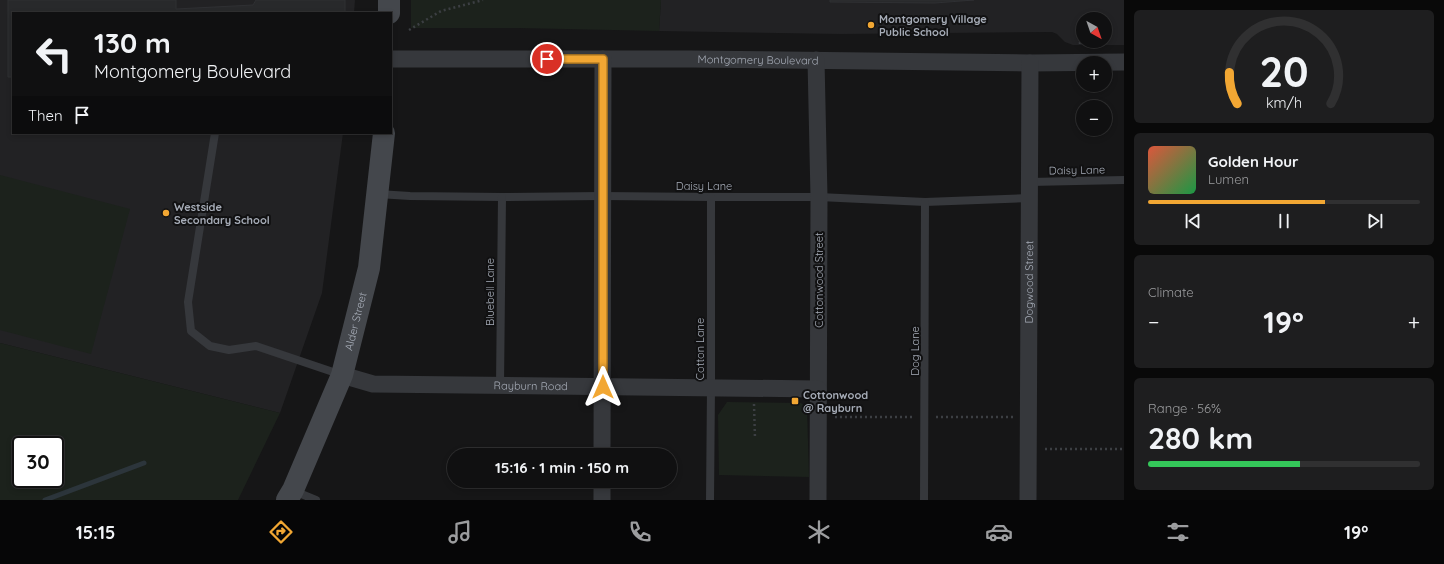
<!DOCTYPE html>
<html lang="en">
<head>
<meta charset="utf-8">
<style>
	body { margin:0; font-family:Quicksand,sans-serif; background:#1e1e1f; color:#f1f3f6; height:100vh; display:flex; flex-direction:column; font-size:15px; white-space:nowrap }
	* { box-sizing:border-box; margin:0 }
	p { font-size:13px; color:#9c9d9f }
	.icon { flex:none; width:22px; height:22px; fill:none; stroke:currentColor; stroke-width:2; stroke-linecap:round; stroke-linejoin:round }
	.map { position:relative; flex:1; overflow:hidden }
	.details { display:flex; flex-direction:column; gap:10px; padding:10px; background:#090909; width:320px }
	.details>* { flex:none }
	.hud { position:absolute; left:12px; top:12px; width:380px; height:122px; border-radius:0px; box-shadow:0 2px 6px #0003,0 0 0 1px #303031; background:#101011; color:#f1f3f6; overflow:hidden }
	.needle { width:26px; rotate:140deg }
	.fabs { position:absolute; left:1076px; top:12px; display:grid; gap:8px }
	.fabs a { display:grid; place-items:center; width:36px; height:36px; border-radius:50%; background:#101011; box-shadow:0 2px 6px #0003,0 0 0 1px #303031; font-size:20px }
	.speed { position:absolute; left:12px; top:436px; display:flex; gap:8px; font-size:20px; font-weight:700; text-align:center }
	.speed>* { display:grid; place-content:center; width:52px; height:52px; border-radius:50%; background:#101011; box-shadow:0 2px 6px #0003,0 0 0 1px #303031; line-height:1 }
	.speed .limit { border:2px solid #111; border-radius:6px; background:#fff; color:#111 }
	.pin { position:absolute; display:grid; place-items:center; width:34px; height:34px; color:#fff; margin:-17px; border:2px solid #fff; border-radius:50%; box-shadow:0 1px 4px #0007 }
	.me { position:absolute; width:44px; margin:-22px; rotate:0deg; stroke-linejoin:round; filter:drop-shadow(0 0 3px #0008) }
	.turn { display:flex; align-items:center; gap:14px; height:84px; padding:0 16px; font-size:18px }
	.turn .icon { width:52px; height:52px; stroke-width:2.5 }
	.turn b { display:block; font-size:28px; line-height:34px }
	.then { display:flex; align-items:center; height:38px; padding:0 16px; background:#0003; gap:8px; font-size:15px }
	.big { font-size:30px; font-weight:700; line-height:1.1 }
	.details .card { flex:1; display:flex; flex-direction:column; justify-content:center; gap:6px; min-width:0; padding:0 14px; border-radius:6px; background:#1e1e1f }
	.details .dial { align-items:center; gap:0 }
	.dial svg { height:104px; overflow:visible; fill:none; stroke:#303031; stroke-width:7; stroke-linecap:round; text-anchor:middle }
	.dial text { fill:#f1f3f6; stroke:none }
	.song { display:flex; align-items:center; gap:12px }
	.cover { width:48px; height:48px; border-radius:6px; background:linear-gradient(135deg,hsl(10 70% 55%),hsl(140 70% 35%)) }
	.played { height:4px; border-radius:2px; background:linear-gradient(90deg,#f2a733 65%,#303031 65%) }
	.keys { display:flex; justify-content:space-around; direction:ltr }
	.heat { display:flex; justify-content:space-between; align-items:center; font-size:22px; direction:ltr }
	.charge { height:6px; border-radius:3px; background:linear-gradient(90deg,#34c759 56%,#303031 0) }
	.trip { position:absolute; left:447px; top:448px; width:230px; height:40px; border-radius:20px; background:#101011; box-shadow:0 2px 6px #0003,0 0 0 1px #303031; font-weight:700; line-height:40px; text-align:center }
	.tab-bar { display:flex; height:64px; justify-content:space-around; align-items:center; background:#060607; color:#9c9d9f }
	.tab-bar .icon { width:28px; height:28px }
	.tab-bar .on { color:#f2a733 }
	.tab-bar b { font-size:18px; color:#f1f3f6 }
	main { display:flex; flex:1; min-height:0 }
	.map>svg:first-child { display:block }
	.built { fill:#222224; fill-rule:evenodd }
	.green { fill:#1c221c; fill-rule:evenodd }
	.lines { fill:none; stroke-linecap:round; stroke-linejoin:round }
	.stream { stroke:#2c353b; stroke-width:5 }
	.building { fill:#28292b; stroke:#2f3033 }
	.path { stroke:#3c3f43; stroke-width:2.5; stroke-dasharray:2 3; stroke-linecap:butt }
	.lane { stroke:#36383c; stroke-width:8 }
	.street { stroke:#36383c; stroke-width:17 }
	.secondary { stroke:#44474c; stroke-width:22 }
	.route-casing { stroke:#9d6d21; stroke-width:10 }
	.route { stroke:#f2a733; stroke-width:7 }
	.poi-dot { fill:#f2a733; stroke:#111112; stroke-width:1.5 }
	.labels { text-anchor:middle; stroke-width:4; stroke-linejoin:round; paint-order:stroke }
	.poi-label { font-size:11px; font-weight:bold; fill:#a7adb8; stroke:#111112; text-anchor:start }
	.street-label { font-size:11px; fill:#a7adb8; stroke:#111112 }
</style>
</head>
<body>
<main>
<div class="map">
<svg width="1124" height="500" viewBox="0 0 1124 500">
	<rect width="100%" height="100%" fill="#161617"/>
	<g class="built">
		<path d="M 0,0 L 355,0 L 354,13 L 13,13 L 13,133 L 343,133 L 322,293 L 280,413 L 0,343 Z"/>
		<path d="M 661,0 L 1124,0 L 1124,45 L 1073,45 L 1065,42 L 1057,34 L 1052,32 L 841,34 L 659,31 ZM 1083,19 L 1105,19 L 1105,41 L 1083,41 Z"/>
	</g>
	<g class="green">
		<path d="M 411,0 L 661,0 L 659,31 L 518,28 L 411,28 Z"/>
		<path d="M 0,175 L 130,209 L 91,354 L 0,330 Z"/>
		<path d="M 0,343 L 280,413 L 238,500 L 0,500 ZM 21,445 L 55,445 L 55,479 L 21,479 Z"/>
		<path d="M 727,402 L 801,403 L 807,407 L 809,477 L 719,475 L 718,415 Z"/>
	</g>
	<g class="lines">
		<path class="stream" d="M 45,500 L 144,463"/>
	</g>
	<g class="building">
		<path d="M 8,0 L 176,0 L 176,9 L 253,5 L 256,0 L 345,0 L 345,13 L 13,13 L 13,77 L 8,77 Z"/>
		<path d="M 830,0 L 974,0 L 935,3 L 830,2 Z"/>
	</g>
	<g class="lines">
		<g class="path">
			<path d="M 1080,22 L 1080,47"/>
			<path d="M 409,30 L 441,11 L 483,0"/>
			<path d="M 754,404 L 755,439"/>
			<path d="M 835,417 L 912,417"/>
			<path d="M 936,417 L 1013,417"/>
			<path d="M 1045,449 L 1124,449"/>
		</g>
		<g class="lane">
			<path d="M 215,133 L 188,302 L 191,331 L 210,346 L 229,350 L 256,346 L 342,375"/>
			<path d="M 1030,182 L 1124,180"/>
			<path d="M 378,194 L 410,196 L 502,197 L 602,196 L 711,197 L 819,197 L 925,202 L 1030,198"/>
			<path d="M 500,386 L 502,197"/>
			<path d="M 294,491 L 316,500"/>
			<path d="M 710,500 L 711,387 L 711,197"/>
			<path d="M 924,500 L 925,202"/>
		</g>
		<g class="street">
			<path id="s1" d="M 391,59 L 691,59 L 1030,63 L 1124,62"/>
			<path d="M 816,60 L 819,197 L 818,500"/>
			<path id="s2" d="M 342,375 L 373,384 L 818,389"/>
			<path d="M 602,455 L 603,59"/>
			<path d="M 602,500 L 602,481"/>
			<path id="s3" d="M 1028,500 L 1030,63"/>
		</g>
		<g class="secondary">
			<path d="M 389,13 L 389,0"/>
			<path id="s4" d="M 287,500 L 293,490 L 342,375 L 369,268 L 384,133"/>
		</g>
	</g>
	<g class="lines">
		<g class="route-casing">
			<path id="route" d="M 547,59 L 603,59 L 603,387"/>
		</g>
		<use href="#route" class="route"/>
	</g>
	<g class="poi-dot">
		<circle cx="871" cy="25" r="4"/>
		<circle cx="166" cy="213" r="4"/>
		<rect x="791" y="397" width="8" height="8" rx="2"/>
	</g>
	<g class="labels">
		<g class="poi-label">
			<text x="879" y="23">Montgomery Village<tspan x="879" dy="13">Public School</tspan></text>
			<text x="174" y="211">Westside<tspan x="174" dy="13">Secondary School</tspan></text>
			<text x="803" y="399">Cottonwood<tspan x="803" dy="13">@ Rayburn</tspan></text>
		</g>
		<g class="street-label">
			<text dy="4" stroke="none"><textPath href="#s1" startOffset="367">Montgomery Boulevard</textPath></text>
			<text transform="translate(1077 170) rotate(-1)" y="4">Daisy Lane</text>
			<text x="704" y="190">Daisy Lane</text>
			<text transform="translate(819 280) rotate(-90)" y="4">Cottonwood Street</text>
			<text dy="4" stroke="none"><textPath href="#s3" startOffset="218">Dogwood Street</textPath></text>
			<text transform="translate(490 292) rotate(-90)" y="4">Bluebell Lane</text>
			<text dy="4" stroke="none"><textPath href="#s4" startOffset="192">Alder Street</textPath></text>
			<text transform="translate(700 349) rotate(-90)" y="4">Cotton Lane</text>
			<text transform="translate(915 351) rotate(-90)" y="4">Dog Lane</text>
			<text dy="4" stroke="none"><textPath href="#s2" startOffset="190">Rayburn Road</textPath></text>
		</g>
	</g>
</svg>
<div class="fabs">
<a><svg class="needle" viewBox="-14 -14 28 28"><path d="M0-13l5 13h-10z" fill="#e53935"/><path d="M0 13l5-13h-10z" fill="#9c9d9f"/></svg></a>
<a>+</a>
<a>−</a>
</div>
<div class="speed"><div class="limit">30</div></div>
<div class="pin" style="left:547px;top:59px;background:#d93025"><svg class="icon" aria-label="arrive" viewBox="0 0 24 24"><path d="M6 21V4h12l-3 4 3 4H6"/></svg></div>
<svg class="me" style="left:603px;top:387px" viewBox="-20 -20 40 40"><path d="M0-17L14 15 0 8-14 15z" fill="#f2a733" stroke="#fff" stroke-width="4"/></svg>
<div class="trip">15:16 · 1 min · 150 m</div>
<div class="hud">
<div class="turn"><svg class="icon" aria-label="left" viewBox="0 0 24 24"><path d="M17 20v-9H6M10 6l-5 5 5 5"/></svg><div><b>130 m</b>Montgomery Boulevard</div></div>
<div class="then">Then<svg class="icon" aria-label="arrive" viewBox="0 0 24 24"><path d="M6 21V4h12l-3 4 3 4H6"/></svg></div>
</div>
</div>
<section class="details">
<div class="card dial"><svg viewBox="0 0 100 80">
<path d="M14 69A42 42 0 1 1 86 69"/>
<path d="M14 69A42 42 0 0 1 8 45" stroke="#f2a733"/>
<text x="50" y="56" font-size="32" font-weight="700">20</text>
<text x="50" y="72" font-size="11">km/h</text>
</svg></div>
<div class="card">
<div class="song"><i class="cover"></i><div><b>Golden Hour</b><p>Lumen</p></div></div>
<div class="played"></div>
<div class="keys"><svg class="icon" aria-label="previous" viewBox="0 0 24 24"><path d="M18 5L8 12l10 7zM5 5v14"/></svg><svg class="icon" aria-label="pause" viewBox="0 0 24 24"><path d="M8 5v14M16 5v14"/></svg><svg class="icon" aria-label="next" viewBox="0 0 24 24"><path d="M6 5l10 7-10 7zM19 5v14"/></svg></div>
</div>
<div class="card"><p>Climate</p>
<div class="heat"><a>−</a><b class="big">19°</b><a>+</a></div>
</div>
<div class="card"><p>Range · 56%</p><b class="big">280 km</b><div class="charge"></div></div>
</section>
</main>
<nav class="tab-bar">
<b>15:15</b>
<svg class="icon on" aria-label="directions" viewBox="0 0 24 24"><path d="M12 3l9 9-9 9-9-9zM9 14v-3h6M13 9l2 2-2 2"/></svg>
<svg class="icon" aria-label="music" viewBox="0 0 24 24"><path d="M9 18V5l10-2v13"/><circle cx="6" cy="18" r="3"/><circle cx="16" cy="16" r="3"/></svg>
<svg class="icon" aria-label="phone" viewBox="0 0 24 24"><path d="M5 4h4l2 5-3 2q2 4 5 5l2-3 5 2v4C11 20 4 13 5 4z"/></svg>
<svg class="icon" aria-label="climate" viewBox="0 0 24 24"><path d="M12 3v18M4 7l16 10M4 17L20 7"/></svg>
<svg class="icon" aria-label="car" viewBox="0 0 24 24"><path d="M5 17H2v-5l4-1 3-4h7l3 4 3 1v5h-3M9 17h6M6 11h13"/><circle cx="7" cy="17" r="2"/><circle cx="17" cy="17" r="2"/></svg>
<svg class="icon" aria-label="filters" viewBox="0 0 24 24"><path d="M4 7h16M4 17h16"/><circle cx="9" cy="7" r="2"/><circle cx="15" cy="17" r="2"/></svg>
<b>19°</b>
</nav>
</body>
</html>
